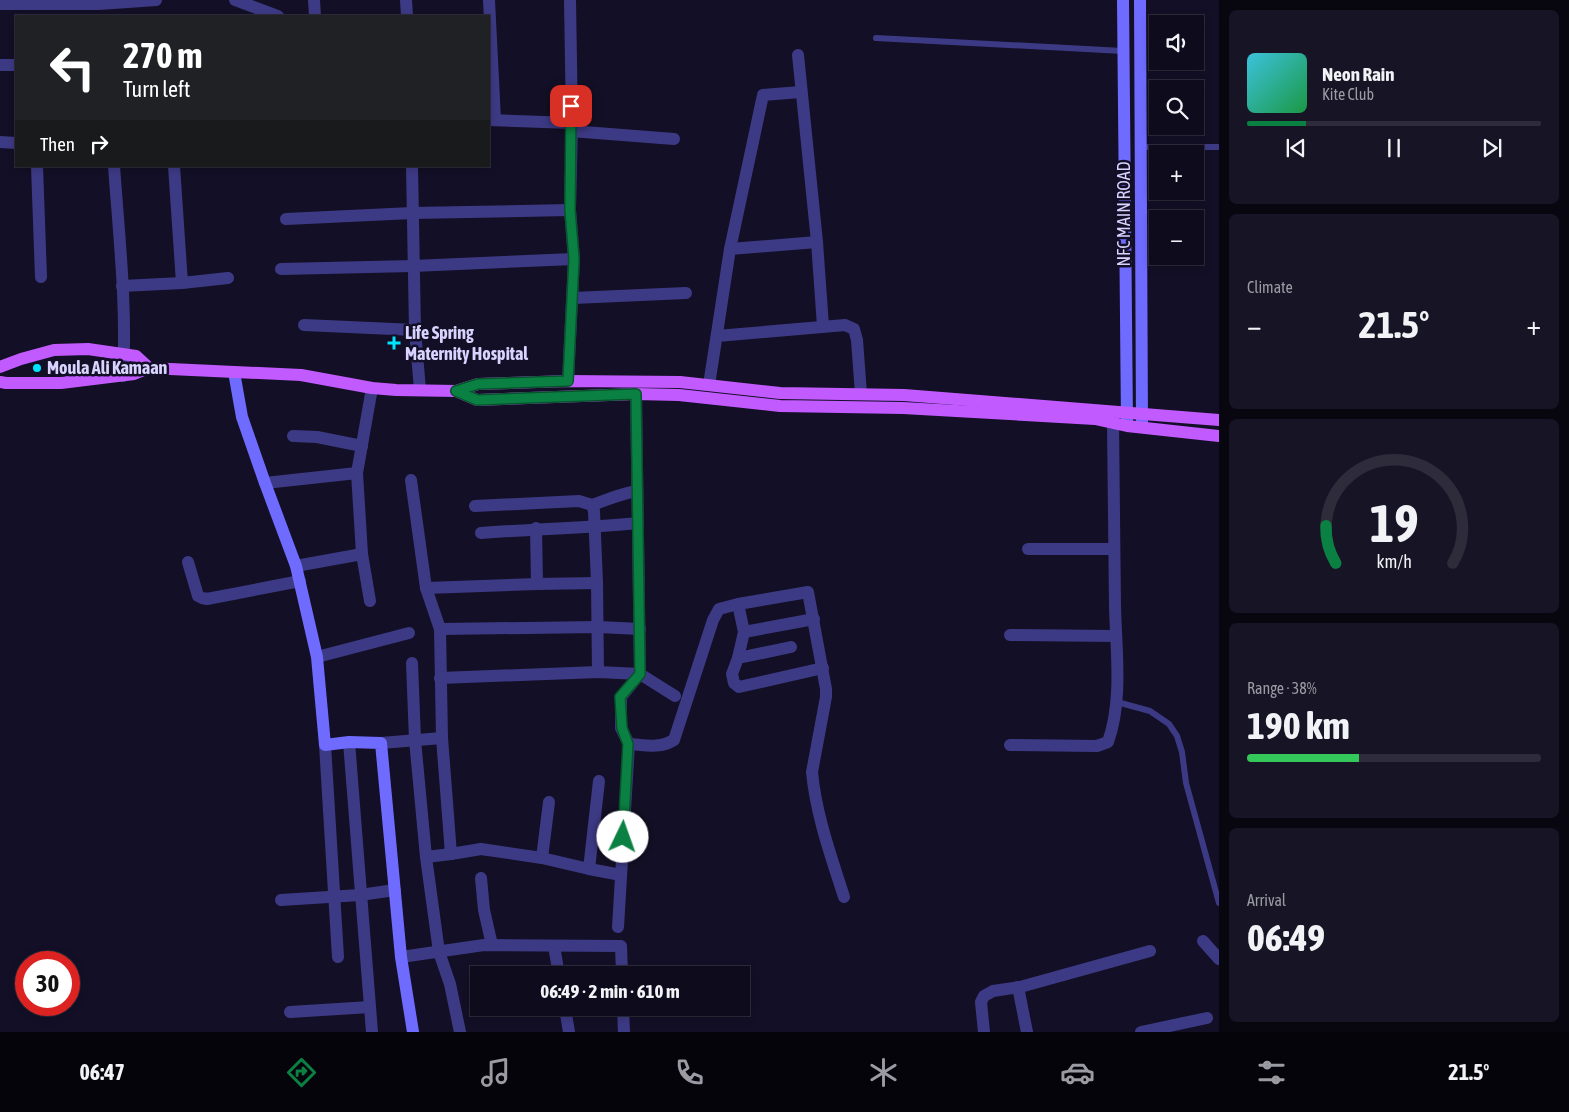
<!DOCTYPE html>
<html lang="en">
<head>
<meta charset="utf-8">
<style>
	body { margin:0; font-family:"Asap Condensed",sans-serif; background:#171425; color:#f1f3f6; height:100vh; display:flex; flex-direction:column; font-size:19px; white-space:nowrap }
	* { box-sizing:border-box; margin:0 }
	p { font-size:16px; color:#9b9ba3 }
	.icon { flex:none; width:28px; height:28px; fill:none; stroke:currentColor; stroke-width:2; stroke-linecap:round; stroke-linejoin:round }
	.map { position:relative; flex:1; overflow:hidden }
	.sheet { display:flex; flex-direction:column; gap:10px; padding:10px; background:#08060f; width:350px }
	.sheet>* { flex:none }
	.guide { position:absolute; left:15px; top:15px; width:475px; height:152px; border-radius:0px; box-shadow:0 2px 8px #0003,0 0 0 1px #2e2b3b; background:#202124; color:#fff; overflow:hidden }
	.controls { position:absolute; left:1149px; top:15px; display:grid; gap:10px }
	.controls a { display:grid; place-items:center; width:55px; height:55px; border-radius:0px; background:#0e0b1c; box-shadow:0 2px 8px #0003,0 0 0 1px #2e2b3b; font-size:25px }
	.speed { position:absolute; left:15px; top:951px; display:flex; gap:10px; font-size:25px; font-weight:700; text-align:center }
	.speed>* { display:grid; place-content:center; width:65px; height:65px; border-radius:50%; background:#0e0b1c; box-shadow:0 2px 8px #0003,0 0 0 1px #2e2b3b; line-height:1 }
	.speed .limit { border:8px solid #d22; background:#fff; color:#111 }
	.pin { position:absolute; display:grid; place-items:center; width:42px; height:42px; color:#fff; margin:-21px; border-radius:10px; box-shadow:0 2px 8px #0006 }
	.me { position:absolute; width:55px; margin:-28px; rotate:3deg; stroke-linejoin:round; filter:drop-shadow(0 0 4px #0008) }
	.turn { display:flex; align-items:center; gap:18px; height:105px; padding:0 25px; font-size:22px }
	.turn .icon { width:65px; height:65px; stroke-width:2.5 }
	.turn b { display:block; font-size:35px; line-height:42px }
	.then { display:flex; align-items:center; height:48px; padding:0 25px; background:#0003; gap:10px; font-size:19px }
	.big { font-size:38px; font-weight:700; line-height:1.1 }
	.sheet .card { flex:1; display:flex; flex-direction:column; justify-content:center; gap:8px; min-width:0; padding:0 18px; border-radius:8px; background:#171425 }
	.sheet .dial { align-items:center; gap:0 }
	.dial svg { height:130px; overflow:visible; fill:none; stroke:#2e2b3b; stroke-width:7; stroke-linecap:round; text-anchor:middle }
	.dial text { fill:#f1f3f6; stroke:none }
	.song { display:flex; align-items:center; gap:15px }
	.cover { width:60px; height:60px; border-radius:8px; background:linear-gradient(135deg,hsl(190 70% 55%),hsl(140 70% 35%)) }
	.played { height:5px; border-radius:2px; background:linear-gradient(90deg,#0b8043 20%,#2e2b3b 20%) }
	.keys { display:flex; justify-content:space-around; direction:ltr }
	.heat { display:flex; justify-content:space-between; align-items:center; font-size:28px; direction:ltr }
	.charge { height:8px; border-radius:4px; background:linear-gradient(90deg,#34c759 38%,#2e2b3b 0) }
	.trip { position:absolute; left:470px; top:966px; width:280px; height:50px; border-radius:0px; background:#0e0b1c; box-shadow:0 2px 8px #0003,0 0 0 1px #2e2b3b; font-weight:700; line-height:50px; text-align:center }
	.tabs { display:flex; height:80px; justify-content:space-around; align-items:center; background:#06040b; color:#9b9ba3 }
	.tabs .icon { width:35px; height:35px }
	.tabs .on { color:#0b8043 }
	.tabs b { font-size:22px; color:#f1f3f6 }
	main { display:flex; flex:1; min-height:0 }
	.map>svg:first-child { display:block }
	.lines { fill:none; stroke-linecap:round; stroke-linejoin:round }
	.lane { stroke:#3d3a85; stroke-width:6 }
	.street { stroke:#3d3a85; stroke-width:12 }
	.secondary { stroke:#6f6bff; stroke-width:12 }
	.primary { stroke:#c25bff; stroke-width:12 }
	.route-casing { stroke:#07532c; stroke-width:12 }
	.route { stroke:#0b8043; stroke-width:9 }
	.poi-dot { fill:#00e5ff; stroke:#130f26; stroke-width:2 }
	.labels { text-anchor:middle; stroke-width:5; stroke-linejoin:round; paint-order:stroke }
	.street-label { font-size:18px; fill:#d9d4ff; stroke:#130f26 }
	.poi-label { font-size:18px; font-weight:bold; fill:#d9d4ff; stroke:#130f26; text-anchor:start }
</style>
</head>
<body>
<main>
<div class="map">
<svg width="1219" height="1032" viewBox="0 0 1219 1032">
	<rect width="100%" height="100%" fill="#130f26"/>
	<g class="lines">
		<g class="lane">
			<path d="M 876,38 L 1123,51"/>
			<path d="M 1141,147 L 1219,147"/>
			<path d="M 1117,702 L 1150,711 L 1169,724 L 1177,736 L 1182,752 L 1186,783 L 1219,903"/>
		</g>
		<g class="street">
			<path d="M 235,0 L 278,16"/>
			<path d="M 314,0 L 315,16"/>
			<path d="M 406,0 L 407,16"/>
			<path d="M 489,0 L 495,120"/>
			<path d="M 0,4 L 99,4 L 156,0"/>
			<path d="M 798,55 L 817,242 L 823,326"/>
			<path d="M 0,65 L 16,65"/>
			<path d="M 489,120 L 572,123"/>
			<path d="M 571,131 L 674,139"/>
			<path d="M 0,142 L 16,143"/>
			<path d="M 37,166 L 41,277"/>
			<path d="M 114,166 C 119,236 127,306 123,376"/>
			<path d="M 174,166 L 182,283"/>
			<path d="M 412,166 L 415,330 L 420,390"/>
			<path d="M 286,219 L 412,213 L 570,210"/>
			<path d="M 730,249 L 817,242"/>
			<path d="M 281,269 L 413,266 L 574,259"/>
			<path d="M 122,286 L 182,283 L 228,278"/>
			<path d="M 573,298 L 686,293"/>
			<path d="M 304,325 L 415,330"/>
			<path d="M 717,336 L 845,325 L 854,329 L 857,340 L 861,394"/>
			<path d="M 568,381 L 574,259 L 570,210 L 572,123 L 570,0"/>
			<path d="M 709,385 L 730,249 L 763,95 L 800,92"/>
			<path d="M 293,436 L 317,437 L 362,446"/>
			<path d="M 411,480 L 426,588 L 440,629 L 442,738 L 451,854"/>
			<path d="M 265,483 L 357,473"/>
			<path d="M 592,505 C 607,500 622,493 637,491"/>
			<path d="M 475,506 L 579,501 L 592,505 L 594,511 L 597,583 L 598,672"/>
			<path d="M 536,528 L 537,584"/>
			<path d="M 481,533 C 533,529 586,528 638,523"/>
			<path d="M 1028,549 L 1114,549"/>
			<path d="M 188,562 L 198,596 L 202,598 L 207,599 L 300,581"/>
			<path d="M 296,566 L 362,554"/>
			<path d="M 426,588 L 537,584 L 597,583"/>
			<path d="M 370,601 L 362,554 L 357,473 L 372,388"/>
			<path d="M 738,604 L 744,632 L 738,658 L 732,674 L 734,683 L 739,687 L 823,668"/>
			<path d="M 440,629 L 598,627 L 640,629"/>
			<path d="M 744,632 L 814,619"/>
			<path d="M 1010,635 L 1116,636"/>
			<path d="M 317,657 L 409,633"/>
			<path d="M 738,658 L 791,647"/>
			<path d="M 412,663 L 415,740 L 426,857 L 439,952 L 450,984 L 460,1032"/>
			<path d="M 440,678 L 598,672 L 640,674 L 675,696"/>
			<path d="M 349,742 L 372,1032"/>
			<path d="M 381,743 L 442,738"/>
			<path d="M 629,744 C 645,745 659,749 674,740 L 713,620 L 719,609 L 738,604 L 808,592 L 826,689 L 826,697 L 812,772 C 816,815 831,856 844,897"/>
			<path d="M 325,745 L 338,957"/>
			<path d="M 1010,745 L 1097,746 L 1108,742 C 1123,700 1116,650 1115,606 C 1114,545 1114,484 1113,423"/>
			<path d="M 426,857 L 451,854 L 481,849 L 542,858 L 589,869 L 621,875"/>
			<path d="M 542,858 L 549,802"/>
			<path d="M 589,869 L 599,781"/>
			<path d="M 481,878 L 484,910 L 492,945"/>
			<path d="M 281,900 L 360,895 L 395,890"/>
			<path d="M 618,927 L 629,744 L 621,728 L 621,697 L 640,674 L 636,394"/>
			<path d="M 1203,941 L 1219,959"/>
			<path d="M 554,946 L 559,975"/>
			<path d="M 401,957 L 484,945 L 621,946 L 622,975"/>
			<path d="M 1018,987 L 1027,1032"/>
			<path d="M 565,1008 L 569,1032"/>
			<path d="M 623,1008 L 624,1032"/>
			<path d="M 290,1012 L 370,1007"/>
			<path d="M 984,1032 L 981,1002 L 984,996 L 993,991 L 1020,987 L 1150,951"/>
			<path d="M 1141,1032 L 1207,1018"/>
		</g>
		<g class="secondary">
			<path d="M 1123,0 L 1127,423"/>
			<path d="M 1140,0 L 1142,425"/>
			<path d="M 234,372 L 242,417 L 265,483 L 296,566 L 317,657 L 325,745 L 349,742 L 381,743 L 401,957 L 413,1032"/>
		</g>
		<g class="primary">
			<path d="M 0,367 L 21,359 L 54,350 L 88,349 L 136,356 L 149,368 L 301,375 L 372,388 L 396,390 L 456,391 L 478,384 L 568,381 L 680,382 L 780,393 L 904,395 L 1219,420"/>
			<path d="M 0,382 L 6,383 L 61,383 L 134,374 L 149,368"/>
			<path d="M 456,391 L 477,400 L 636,394 L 679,395 L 780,406 L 903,408 L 1095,419 L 1127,426 L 1219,436"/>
		</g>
	</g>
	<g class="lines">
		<g class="route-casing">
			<path id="route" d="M 571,106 L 570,210 L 574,259 L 568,381 L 478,384 L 456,391 L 477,400 L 636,394 L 640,674 L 620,697 L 622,728 L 628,744 L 623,837"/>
		</g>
		<use href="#route" class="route"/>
	</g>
	<g class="poi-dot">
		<path d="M391.5 335.5h5v5h5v5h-5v5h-5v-5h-5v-5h5z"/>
		<circle cx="37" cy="368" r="5"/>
	</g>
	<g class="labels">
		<g class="street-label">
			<text transform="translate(1124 214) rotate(-90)" y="6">NFC MAIN ROAD</text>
		</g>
		<g class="poi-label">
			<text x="405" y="339">Life Spring<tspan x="405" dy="21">Maternity Hospital</tspan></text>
			<text x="47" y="374">Moula Ali Kamaan</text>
		</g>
	</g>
</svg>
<div class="controls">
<a><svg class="icon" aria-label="sound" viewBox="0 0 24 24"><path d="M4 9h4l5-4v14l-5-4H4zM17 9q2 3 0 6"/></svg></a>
<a><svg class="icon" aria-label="search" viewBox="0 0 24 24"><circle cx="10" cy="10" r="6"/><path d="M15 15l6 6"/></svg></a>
<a>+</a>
<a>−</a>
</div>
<div class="speed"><div class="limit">30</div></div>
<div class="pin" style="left:571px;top:106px;background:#d93025"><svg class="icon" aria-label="arrive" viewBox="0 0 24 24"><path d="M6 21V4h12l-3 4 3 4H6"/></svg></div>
<svg class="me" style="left:623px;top:837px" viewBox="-20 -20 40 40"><circle r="19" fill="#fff"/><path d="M0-13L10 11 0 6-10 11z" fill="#0b8043"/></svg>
<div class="trip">06:49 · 2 min · 610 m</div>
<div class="guide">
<div class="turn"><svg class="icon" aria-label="left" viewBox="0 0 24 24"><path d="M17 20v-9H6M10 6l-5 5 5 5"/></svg><div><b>270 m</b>Turn left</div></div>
<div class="then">Then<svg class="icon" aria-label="right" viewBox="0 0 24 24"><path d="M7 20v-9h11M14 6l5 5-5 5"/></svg></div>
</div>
</div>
<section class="sheet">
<div class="card">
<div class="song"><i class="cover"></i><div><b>Neon Rain</b><p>Kite Club</p></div></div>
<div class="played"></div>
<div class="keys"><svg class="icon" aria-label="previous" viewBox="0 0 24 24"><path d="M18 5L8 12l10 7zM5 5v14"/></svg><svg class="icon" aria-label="pause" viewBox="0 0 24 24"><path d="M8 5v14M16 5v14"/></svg><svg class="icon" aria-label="next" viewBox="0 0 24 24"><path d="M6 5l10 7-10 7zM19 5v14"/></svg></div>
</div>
<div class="card"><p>Climate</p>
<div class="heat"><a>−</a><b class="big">21.5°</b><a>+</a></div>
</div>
<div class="card dial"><svg viewBox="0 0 100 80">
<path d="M14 69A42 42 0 1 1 86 69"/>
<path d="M14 69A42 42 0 0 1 8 46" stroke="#0b8043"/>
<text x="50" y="56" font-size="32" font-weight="700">19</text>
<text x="50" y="72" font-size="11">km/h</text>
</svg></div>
<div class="card"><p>Range · 38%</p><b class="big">190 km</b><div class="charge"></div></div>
<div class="card"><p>Arrival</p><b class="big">06:49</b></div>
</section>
</main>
<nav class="tabs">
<b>06:47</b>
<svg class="icon on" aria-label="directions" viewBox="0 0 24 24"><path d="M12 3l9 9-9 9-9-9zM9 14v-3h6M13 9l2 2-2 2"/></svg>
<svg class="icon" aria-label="music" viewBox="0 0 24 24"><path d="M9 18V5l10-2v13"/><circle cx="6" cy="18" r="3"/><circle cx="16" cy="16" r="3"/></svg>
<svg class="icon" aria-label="phone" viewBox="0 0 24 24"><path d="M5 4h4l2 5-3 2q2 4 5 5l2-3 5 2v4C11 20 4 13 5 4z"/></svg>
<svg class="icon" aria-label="climate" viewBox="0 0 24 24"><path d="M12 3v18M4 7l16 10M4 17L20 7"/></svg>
<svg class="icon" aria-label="car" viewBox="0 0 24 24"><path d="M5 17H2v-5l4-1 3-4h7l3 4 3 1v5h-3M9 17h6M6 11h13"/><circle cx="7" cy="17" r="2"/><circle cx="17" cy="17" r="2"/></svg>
<svg class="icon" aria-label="filters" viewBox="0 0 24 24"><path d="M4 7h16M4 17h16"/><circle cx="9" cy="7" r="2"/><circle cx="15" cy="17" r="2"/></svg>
<b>21.5°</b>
</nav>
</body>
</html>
